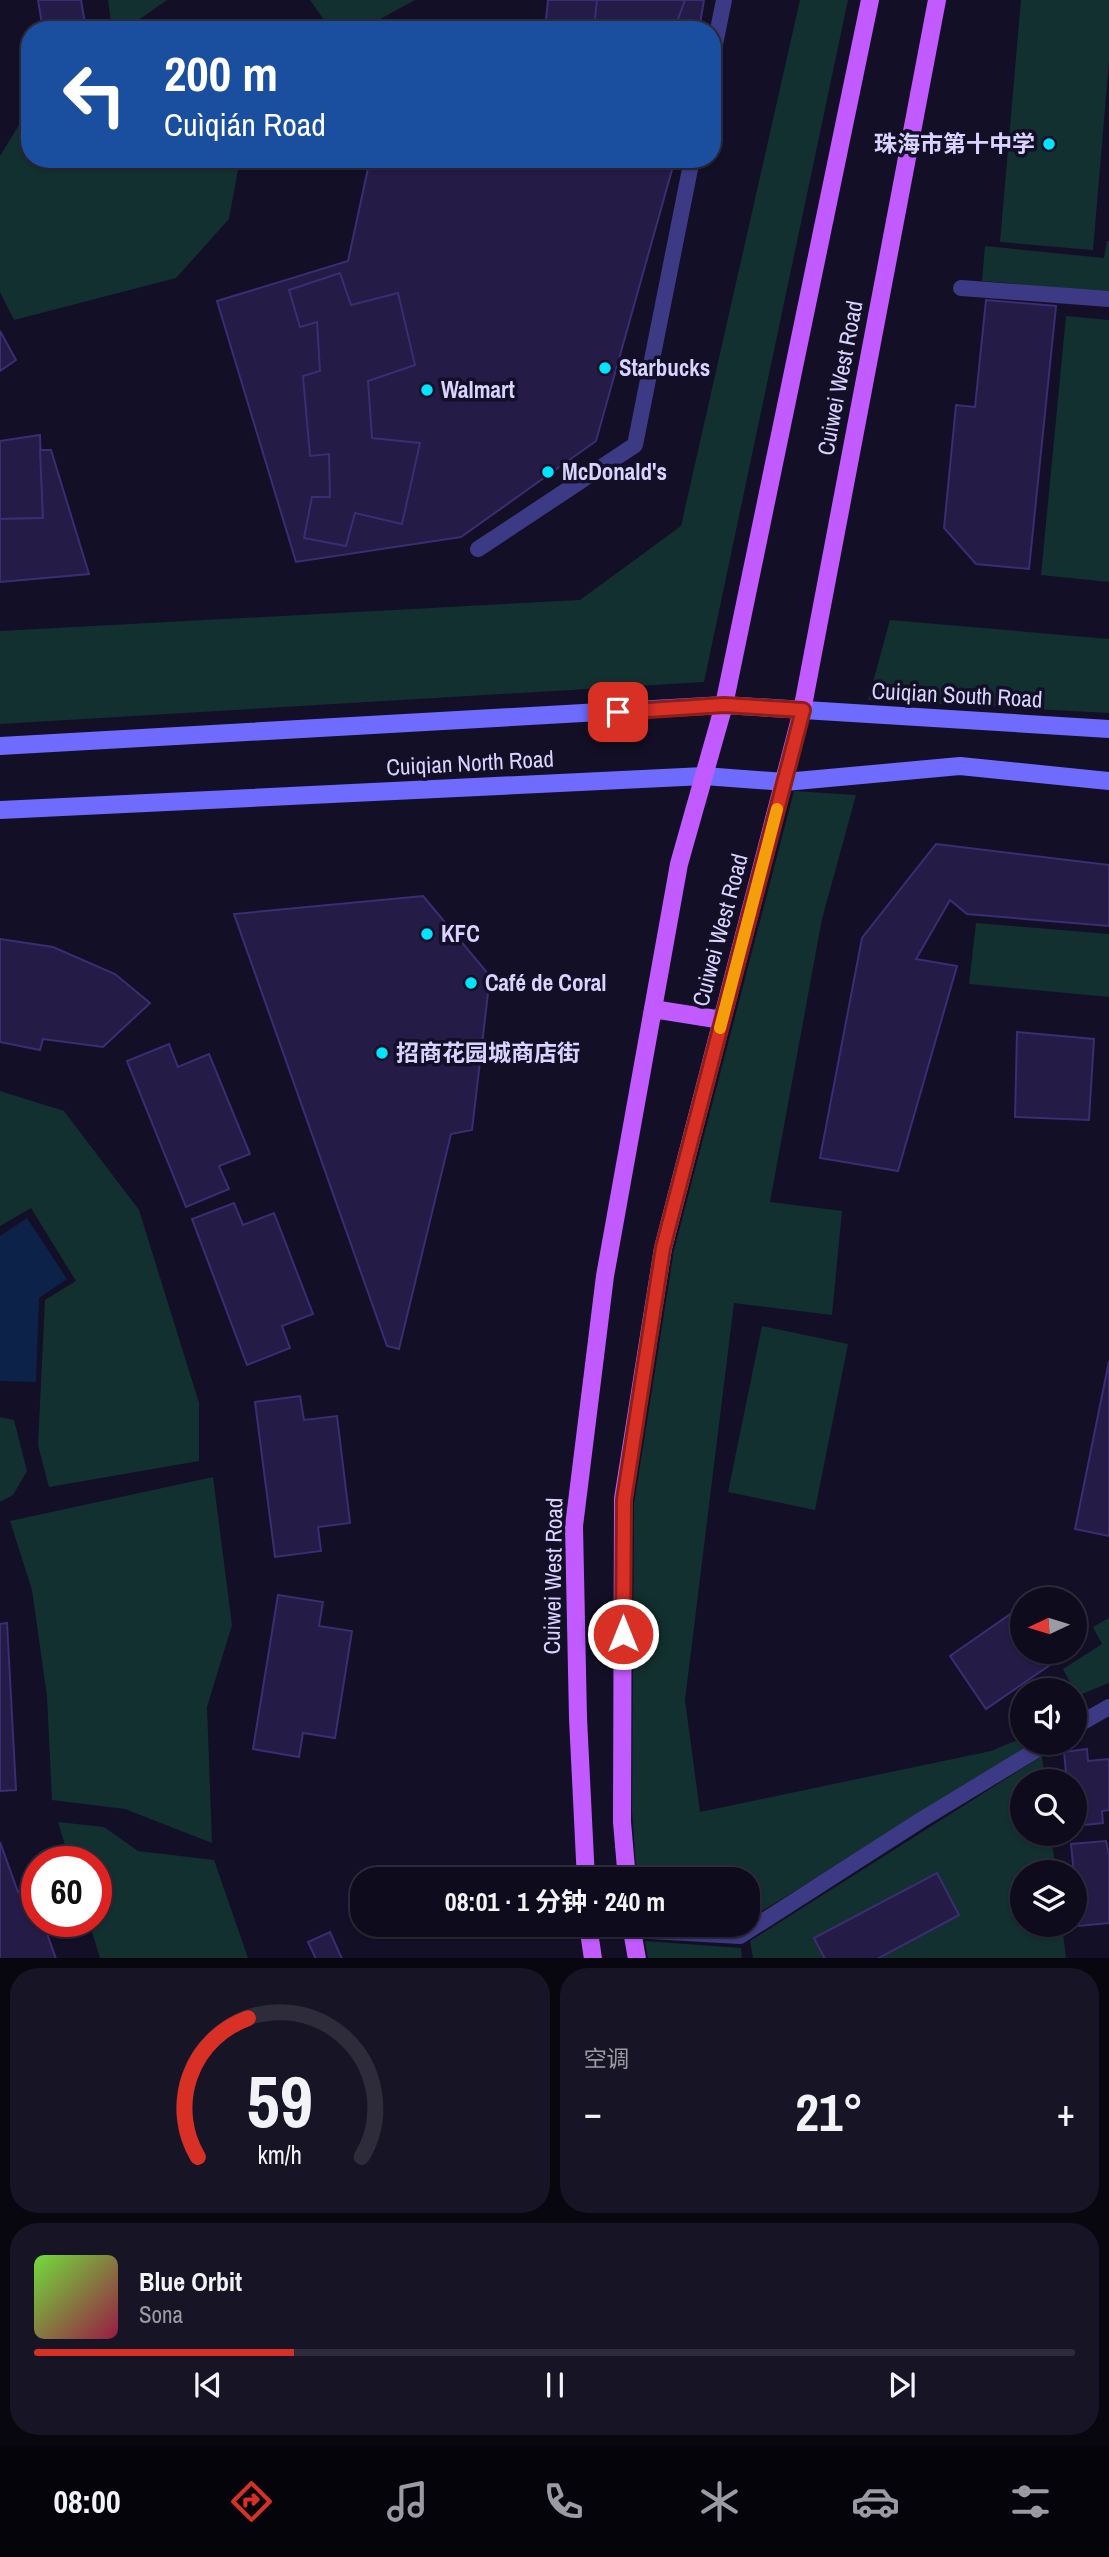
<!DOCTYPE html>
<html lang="zh">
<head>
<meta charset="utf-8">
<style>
	body { margin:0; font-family:"Archivo Narrow","Noto Sans SC",sans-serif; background:#171425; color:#f1f3f6; height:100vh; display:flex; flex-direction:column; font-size:26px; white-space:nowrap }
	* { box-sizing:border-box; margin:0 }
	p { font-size:23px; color:#9b9ba3 }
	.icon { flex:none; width:38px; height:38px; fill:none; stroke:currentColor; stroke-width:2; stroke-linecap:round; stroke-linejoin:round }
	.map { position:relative; height:1958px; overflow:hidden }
	.drawer { display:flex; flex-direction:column; gap:10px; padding:10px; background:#08060f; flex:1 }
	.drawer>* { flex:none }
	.top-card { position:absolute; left:21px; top:21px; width:700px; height:147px; border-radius:28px; box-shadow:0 2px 5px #0004,0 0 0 2px #2e2b3b; background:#1a4fa0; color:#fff; overflow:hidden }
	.needle { width:46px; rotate:266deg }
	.tools { position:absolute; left:1010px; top:1587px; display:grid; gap:14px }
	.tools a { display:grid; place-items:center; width:77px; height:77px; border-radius:50%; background:#0e0b1c; box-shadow:0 2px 5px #0004,0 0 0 2px #2e2b3b; font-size:35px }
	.speed { position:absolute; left:21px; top:1846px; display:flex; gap:14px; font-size:35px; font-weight:700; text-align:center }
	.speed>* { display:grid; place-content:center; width:91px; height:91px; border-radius:50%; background:#0e0b1c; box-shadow:0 2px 5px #0004,0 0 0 2px #2e2b3b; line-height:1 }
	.speed .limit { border:10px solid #d22; background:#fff; color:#111 }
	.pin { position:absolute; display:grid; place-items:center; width:60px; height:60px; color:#fff; margin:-30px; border-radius:14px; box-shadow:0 4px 10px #0006 }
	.me { position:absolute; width:77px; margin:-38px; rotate:0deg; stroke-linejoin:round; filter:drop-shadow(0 0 5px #0008) }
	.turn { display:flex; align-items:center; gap:24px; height:147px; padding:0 28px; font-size:32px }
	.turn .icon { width:91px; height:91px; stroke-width:2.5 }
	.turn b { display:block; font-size:49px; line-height:60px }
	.big { font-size:52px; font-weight:700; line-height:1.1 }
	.drawer .widget { flex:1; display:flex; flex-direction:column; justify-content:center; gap:10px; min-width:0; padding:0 24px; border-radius:28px; background:#171425 }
	.drawer .dial { align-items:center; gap:0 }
	.dial svg { height:182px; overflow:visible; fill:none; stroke:#2e2b3b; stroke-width:7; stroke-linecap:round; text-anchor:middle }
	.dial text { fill:#f1f3f6; stroke:none }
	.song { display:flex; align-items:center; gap:21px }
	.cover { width:84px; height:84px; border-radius:10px; background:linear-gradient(135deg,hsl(100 70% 55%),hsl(340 70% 35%)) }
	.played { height:7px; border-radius:4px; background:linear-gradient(90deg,#d93025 25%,#2e2b3b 25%) }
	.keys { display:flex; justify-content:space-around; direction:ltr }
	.heat { display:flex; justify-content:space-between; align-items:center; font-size:38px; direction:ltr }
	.drawer .tiles { flex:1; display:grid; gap:10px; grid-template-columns:1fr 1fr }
	.widget:last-child { grid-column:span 2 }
	.trip { position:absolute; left:350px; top:1867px; width:410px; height:70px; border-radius:28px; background:#0e0b1c; box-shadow:0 2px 5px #0004,0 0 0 2px #2e2b3b; font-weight:700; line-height:70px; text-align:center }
	.menu { display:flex; height:112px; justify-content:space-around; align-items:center; background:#06040b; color:#9b9ba3 }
	.menu .icon { width:49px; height:49px }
	.menu .active { color:#d93025 }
	.menu b { font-size:32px; color:#f1f3f6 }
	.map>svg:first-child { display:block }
	.green { fill:#12302f }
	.water { fill:#0c2248 }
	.building { fill:#241b47; stroke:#3b2d73; stroke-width:2 }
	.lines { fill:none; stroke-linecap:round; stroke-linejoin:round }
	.service { stroke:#3d3a85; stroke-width:16 }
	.secondary { stroke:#6f6bff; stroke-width:18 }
	.primary { stroke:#c25bff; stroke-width:18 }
	.route-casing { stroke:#8d1f18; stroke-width:18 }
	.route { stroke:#d93025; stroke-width:12 }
	.slow { stroke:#f59e0b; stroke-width:12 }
	.poi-dot { fill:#00e5ff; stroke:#130f26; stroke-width:2.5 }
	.labels { text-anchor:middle; stroke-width:7; stroke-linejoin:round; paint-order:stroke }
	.poi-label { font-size:23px; font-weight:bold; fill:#d9d4ff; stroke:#130f26; text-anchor:start }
	.street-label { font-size:23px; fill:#d9d4ff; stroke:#130f26 }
</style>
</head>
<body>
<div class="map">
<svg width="1109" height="1959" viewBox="0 0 1109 1959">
	<rect width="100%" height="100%" fill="#130f26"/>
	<g class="green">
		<path d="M 108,0 L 167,0 L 124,30 L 112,30 Z"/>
		<path d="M 310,0 L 415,0 L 360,30 L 331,30 Z"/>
		<path d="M 800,0 L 848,0 L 704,682 L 0,724 L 0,631 L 580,600 L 681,526 Z"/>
		<path d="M 1021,0 L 1109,0 L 1109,62 L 1093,250 L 1000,242 Z"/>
		<path d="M 30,107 L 30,159 L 240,159 L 229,219 L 176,278 L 14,320 L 0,292 L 0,156 Z"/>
		<path d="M 1107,241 L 1109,241 L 1109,292 L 982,281 L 985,246 L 1104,258 Z"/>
		<path d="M 1066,316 L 1109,320 L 1109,582 L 1041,575 Z"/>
		<path d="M 890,620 L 1109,639 L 1109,713 L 868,700 Z"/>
		<path d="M 794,791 L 856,795 L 822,919 L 770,1202 L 842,1211 L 832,1315 L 734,1303 L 685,1700 L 700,1812 L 991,1751 L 1022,1738 L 1022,1743 L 1039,1743 L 747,1920 L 747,1880 L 637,1880 L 632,1811 L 634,1504 L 674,1250 Z"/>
		<path d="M 976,923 L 1109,934 L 1109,997 L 969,984 Z"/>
		<path d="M 0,1091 L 64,1111 L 139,1210 L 199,1403 L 199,1461 L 49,1487 L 38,1445 L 45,1300 L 76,1281 L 31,1208 L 0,1226 Z"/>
		<path d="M 762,1326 L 848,1344 L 815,1510 L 728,1492 Z"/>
		<path d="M 0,1417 L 14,1420 L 27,1471 L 13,1495 L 0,1502 Z"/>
		<path d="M 213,1477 L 232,1625 L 207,1707 L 212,1843 L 125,1809 L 52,1800 L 47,1696 L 32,1590 L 10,1521 Z"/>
		<path d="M 1109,1618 L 1109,1683 L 1077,1696 L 1063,1669 L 1102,1644 L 1093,1627 Z"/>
		<path d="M 1042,1756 L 1045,1781 L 1022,1782 L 1022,1834 L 1051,1834 L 1056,1872 L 1022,1872 L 1022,1925 L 1062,1925 L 1066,1958 L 753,1958 L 750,1941 Z"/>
		<path d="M 58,1822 L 104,1827 L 138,1851 L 214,1860 L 248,1958 L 100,1958 L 89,1922 L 96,1922 L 96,1862 L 70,1862 Z"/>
		<path d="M 645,1941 L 741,1948 L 742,1958 L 648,1958 Z"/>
	</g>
	<path class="water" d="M 27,1218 L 67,1279 L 39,1298 L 36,1382 L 0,1381 L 0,1236 Z"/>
	<g class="building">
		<path d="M 38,0 L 81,0 L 86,29 L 43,30 Z"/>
		<path d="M 548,0 L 704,0 L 699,30 L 545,30 Z"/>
		<path d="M 597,0 L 685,0 L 674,30 L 574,30 L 576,25 L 594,28 Z"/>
		<path d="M 370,159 L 675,159 L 596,441 L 461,537 L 296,562 L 217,301 L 348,261 Z"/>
		<path d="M 340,273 L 351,305 L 398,293 L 415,365 L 368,381 L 372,438 L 420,443 L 402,524 L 355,513 L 346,546 L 304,538 L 312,497 L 330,497 L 329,454 L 310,456 L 303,376 L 320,371 L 317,322 L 300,327 L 289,290 Z"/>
		<path d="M 986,300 L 1056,306 L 1029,569 L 976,564 L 944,528 L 956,405 L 975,407 Z"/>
		<path d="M 0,331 L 16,360 L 0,371 Z"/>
		<path d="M 40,435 L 43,518 L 0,519 L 0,441 Z"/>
		<path d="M 40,450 L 51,450 L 89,574 L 0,582 L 0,519 L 43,518 Z"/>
		<path d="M 936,844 L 1109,865 L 1109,926 L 967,914 L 950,900 L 916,959 L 957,966 L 898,1171 L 820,1158 L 862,938 Z"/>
		<path d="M 423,896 L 490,976 L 472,1130 L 451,1134 L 399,1349 L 387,1346 L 234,914 Z"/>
		<path d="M 0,939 L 53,947 L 115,974 L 150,1003 L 103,1047 L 43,1039 L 40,1050 L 0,1042 Z"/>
		<path d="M 1017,1032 L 1094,1039 L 1089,1120 L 1015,1117 Z"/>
		<path d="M 169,1044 L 178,1067 L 209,1054 L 250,1154 L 219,1166 L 229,1189 L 186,1207 L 127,1061 Z"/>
		<path d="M 234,1203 L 243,1225 L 274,1213 L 313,1314 L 282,1326 L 290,1348 L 247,1365 L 192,1219 Z"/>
		<path d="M 1109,1361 L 1109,1536 L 1075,1529 Z"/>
		<path d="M 300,1396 L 304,1420 L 337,1416 L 350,1523 L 318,1527 L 321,1551 L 275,1557 L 255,1402 Z"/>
		<path d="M 278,1595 L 323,1602 L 319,1626 L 352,1631 L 335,1738 L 303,1733 L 299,1757 L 253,1749 Z"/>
		<path d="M 1022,1606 L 1022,1652 L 1069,1652 L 986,1709 L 950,1656 Z"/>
		<path d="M 7,1623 L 16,1790 L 0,1791 L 0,1624 Z"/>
		<path d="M 1087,1749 L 1088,1761 L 1109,1759 L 1109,1810 L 1102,1811 L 1103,1823 L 1074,1826 L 1074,1782 L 1067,1782 L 1064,1752 Z"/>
		<path d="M 1106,1841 L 1109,1854 L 1109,1923 L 1079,1926 L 1071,1844 Z"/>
		<path d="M 0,1842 L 18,1892 L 30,1887 L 37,1905 L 37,1922 L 43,1922 L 56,1959 L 0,1959 Z"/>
		<path d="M 937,1873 L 959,1915 L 877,1959 L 825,1959 L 814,1938 Z"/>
		<path d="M 330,1932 L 342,1959 L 316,1959 L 308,1942 Z"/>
	</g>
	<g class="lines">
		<g class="service">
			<path d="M 712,59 L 724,0"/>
			<path d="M 961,288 L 1109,299"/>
			<path d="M 478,549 L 635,445 L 692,159"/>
			<path d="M 1074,1727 L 1109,1707"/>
			<path d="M 632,1930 L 740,1936 L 921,1820 L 1048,1743"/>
		</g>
		<g class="secondary">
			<path d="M 0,746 L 724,705 L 1109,729"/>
			<path d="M 0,810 L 704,776 L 785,782 L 960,766 L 1109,781"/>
		</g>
		<g class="primary">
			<path d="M 653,1009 L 722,1020"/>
			<path d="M 586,1880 L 578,1718 L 574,1526 L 605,1276 L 679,864 L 724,705 L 870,0"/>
			<path d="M 627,1880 L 622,1822 L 623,1499 L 663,1248 L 802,711 L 937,0"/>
			<path d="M 588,1925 L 593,1959"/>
			<path d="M 631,1925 L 637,1959"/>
		</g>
	</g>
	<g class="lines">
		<g class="route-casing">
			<path id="route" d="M 618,712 L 724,705 L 803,710 L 663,1248 L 624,1500 L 623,1634"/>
		</g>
		<use href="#route" class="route"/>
		<path class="slow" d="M 720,1028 L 777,809"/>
	</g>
	<g class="poi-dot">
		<circle cx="1049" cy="144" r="7"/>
		<circle cx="605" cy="368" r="7"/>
		<circle cx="427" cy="390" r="7"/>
		<circle cx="548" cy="472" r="7"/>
		<circle cx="427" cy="934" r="7"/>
		<circle cx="471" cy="983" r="7"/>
		<circle cx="382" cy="1053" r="7"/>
	</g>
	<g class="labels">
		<g class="poi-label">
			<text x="1035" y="152" text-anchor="end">珠海市第十中学</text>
			<text x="619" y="376">Starbucks</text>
			<text x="441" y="398">Walmart</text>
			<text x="562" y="480">McDonald's</text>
			<text x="441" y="942">KFC</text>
			<text x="485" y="991">Café de Coral</text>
			<text x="396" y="1061">招商花园城商店街</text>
		</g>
		<g class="street-label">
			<text transform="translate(840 378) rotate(-79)" y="8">Cuiwei West Road</text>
			<text transform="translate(957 695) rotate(3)" y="8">Cuiqian South Road</text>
			<text transform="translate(470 763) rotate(-3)" y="8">Cuiqian North Road</text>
			<text transform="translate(720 930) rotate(-75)" y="8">Cuiwei West Road</text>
			<text transform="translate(553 1576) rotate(-89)" y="8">Cuiwei West Road</text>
		</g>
	</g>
</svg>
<div class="tools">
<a><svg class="needle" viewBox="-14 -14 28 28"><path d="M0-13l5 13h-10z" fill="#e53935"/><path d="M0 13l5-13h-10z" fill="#9b9ba3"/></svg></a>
<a><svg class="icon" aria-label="sound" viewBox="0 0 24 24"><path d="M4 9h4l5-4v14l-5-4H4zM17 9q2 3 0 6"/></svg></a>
<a><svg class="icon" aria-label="search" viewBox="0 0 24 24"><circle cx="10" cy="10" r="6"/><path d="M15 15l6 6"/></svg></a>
<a><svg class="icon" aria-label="layers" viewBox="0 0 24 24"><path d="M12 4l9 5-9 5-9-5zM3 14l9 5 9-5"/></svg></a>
</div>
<div class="speed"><div class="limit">60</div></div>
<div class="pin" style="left:618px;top:712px;background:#d93025"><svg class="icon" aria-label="arrive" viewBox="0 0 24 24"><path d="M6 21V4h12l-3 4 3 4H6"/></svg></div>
<svg class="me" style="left:623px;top:1634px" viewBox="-20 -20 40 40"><circle r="17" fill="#d93025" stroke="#fff" stroke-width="3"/><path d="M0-11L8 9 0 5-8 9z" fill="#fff"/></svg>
<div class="trip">08:01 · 1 分钟 · 240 m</div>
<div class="top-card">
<div class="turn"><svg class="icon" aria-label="left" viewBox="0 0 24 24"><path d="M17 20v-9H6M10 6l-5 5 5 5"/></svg><div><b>200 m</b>Cuìqián Road</div></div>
</div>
</div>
<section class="drawer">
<div class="tiles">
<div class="widget dial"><svg viewBox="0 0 100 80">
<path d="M14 69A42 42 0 1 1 86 69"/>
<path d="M14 69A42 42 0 0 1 36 8" stroke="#d93025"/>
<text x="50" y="56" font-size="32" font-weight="700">59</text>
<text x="50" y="72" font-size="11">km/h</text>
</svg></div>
<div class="widget"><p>空调</p>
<div class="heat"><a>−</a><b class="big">21°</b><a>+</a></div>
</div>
<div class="widget">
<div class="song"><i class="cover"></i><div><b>Blue Orbit</b><p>Sona</p></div></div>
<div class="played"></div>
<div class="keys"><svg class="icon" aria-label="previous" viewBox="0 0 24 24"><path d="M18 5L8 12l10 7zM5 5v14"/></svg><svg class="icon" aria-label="pause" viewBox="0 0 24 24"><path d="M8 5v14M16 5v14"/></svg><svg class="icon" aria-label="next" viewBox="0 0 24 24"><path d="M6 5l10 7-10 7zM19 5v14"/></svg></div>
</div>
</div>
</section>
<nav class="menu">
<b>08:00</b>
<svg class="icon active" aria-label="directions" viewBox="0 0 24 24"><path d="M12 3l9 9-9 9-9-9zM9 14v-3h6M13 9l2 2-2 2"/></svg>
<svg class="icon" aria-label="music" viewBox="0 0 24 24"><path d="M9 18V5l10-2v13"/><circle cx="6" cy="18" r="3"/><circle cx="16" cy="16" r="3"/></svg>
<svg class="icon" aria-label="phone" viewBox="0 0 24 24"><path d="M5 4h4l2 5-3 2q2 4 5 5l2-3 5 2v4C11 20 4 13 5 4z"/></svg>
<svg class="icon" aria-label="climate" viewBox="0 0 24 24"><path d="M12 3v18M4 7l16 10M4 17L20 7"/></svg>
<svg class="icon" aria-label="car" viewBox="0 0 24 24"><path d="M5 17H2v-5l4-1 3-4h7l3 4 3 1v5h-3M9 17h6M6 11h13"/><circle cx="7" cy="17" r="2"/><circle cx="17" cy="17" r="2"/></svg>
<svg class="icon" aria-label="filters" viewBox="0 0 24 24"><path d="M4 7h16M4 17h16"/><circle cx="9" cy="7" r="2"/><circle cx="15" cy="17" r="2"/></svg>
</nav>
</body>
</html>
